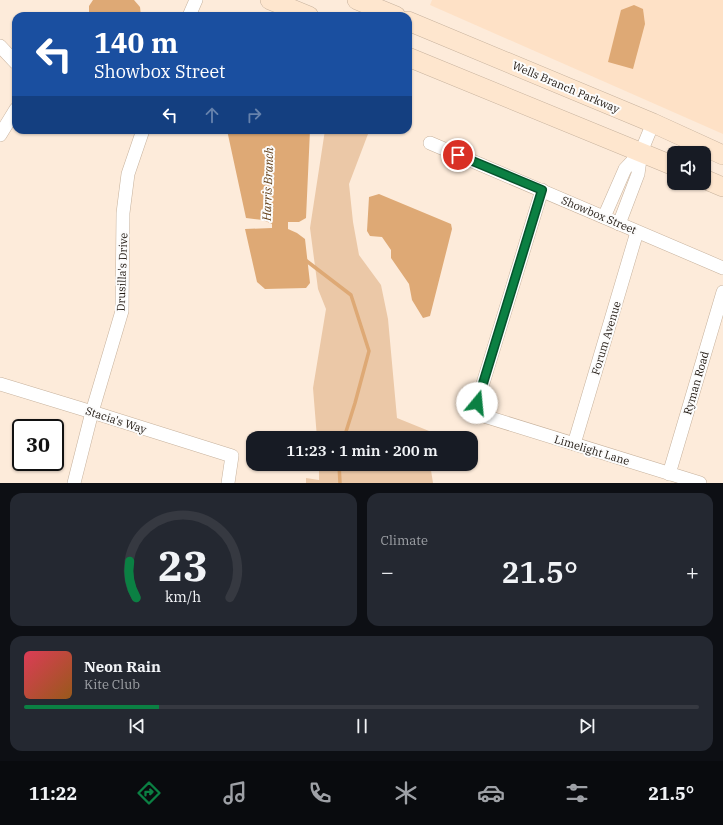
<!DOCTYPE html>
<html lang="en">
<head>
<meta charset="utf-8">
<style>
	body { margin:0; font-family:"IBM Plex Serif",serif; background:#242831; color:#f1f3f6; height:100vh; display:flex; flex-direction:column; font-size:15px; white-space:nowrap }
	* { box-sizing:border-box; margin:0 }
	p { font-size:13px; color:#9ea1a6 }
	.icon { flex:none; width:22px; height:22px; fill:none; stroke:currentColor; stroke-width:2; stroke-linecap:round; stroke-linejoin:round }
	.map { position:relative; height:483px; overflow:hidden }
	.panel { display:flex; flex-direction:column; gap:10px; padding:10px; background:#0d0f14; flex:1 }
	.panel>* { flex:none }
	.hud { position:absolute; left:12px; top:12px; width:400px; height:122px; border-radius:12px; box-shadow:0 1px 3px #0004; background:#1a4fa0; color:#fff; overflow:hidden }
	.buttons { position:absolute; left:667px; top:146px; display:grid; gap:8px }
	.buttons a { display:grid; place-items:center; width:44px; height:44px; border-radius:8px; background:#171b24; box-shadow:0 1px 3px #0004; font-size:20px }
	.speed { position:absolute; left:12px; top:419px; display:flex; gap:8px; font-size:20px; font-weight:700; text-align:center }
	.speed>* { display:grid; place-content:center; width:52px; height:52px; border-radius:50%; background:#171b24; box-shadow:0 1px 3px #0004; line-height:1 }
	.speed .limit { border:2px solid #111; border-radius:6px; background:#fff; color:#111 }
	.pin { position:absolute; display:grid; place-items:center; width:34px; height:34px; color:#fff; margin:-17px; border:2px solid #fff; border-radius:50%; box-shadow:0 1px 4px #0007 }
	.me { position:absolute; width:44px; margin:-22px; rotate:17deg; stroke-linejoin:round; filter:drop-shadow(0 0 3px #0008) }
	.turn { display:flex; align-items:center; gap:14px; height:84px; padding:0 16px; font-size:18px }
	.turn .icon { width:52px; height:52px; stroke-width:2.5 }
	.turn b { display:block; font-size:28px; line-height:34px }
	.lanes { display:flex; align-items:center; height:38px; padding:0 16px; background:#0003; justify-content:center; gap:20px; direction:ltr }
	.lanes .off { opacity:.35 }
	.big { font-size:30px; font-weight:600; line-height:1.1 }
	.panel .widget { flex:1; display:flex; flex-direction:column; justify-content:center; gap:6px; min-width:0; padding:0 14px; border-radius:12px; background:#242831 }
	.panel .dial { align-items:center; gap:0 }
	.dial svg { height:104px; overflow:visible; fill:none; stroke:#363941; stroke-width:7; stroke-linecap:round; text-anchor:middle }
	.dial text { fill:#f1f3f6; stroke:none }
	.song { display:flex; align-items:center; gap:12px }
	.cover { width:48px; height:48px; border-radius:6px; background:linear-gradient(135deg,hsl(350 70% 55%),hsl(30 70% 35%)) }
	.played { height:4px; border-radius:2px; background:linear-gradient(90deg,#0b8043 20%,#363941 20%) }
	.keys { display:flex; justify-content:space-around; direction:ltr }
	.heat { display:flex; justify-content:space-between; align-items:center; font-size:22px; direction:ltr }
	.panel .tiles { flex:1; display:grid; gap:10px; grid-template-columns:1fr 1fr }
	.widget:last-child { grid-column:span 2 }
	.trip { position:absolute; left:246px; top:431px; width:232px; height:40px; border-radius:12px; background:#171b24; box-shadow:0 1px 3px #0004; font-weight:600; line-height:40px; text-align:center }
	.dock { display:flex; height:64px; justify-content:space-around; align-items:center; background:#090b0e; color:#9ea1a6 }
	.dock .icon { width:28px; height:28px }
	.dock .on { color:#0b8043 }
	.dock b { font-size:18px; color:#f1f3f6 }
	.map>svg:first-child { display:block }
	.built { fill:#fee1c6 }
	.green { fill:#ebc8a7 }
	.water { fill:#dea975 }
	.lines { fill:none; stroke-linecap:round; stroke-linejoin:round }
	.stream { stroke:#dea975; stroke-width:3.5 }
	.minor-casing { stroke:#c7b29d; stroke-width:14 }
	.secondary-casing { stroke:#c7b29d; stroke-width:20 }
	.minor { stroke:#fff; stroke-width:13 }
	.secondary { stroke:#fee6ce; stroke-width:19 }
	.route-casing { stroke:#07532c; stroke-width:10 }
	.route { stroke:#0b8043; stroke-width:7 }
	.labels { text-anchor:middle; stroke-width:4; stroke-linejoin:round; paint-order:stroke }
	.street-label { font-size:11px; fill:#1f1710; stroke:#fcfcfc }
	.water-label { font-size:12px; font-style:italic; fill:#65411a; stroke:#fcfcfc }
</style>
</head>
<body>
<div class="map">
<svg width="723" height="483" viewBox="0 0 723 483">
	<rect width="100%" height="100%" fill="#fdebda"/>
	<path class="built" d="M 432,0 L 723,0 L 723,134 L 430,5 Z"/>
	<g class="green">
		<path d="M 325,130 L 371,130 L 368,134 L 349,184 L 353,222 L 359,255 L 381,285 L 388,319 L 397,418 L 434,433 L 436,438 L 317,438 L 313,388 L 326,309 L 318,289 L 310,228 Z"/>
		<path d="M 319,464 L 430,464 L 433,483 L 306,483 L 306,478 L 319,480 Z"/>
	</g>
	<g class="water">
		<path d="M 93,0 L 134,0 L 140,7 L 141,16 L 89,16 L 89,6 Z"/>
		<path d="M 634,5 L 643,9 L 645,24 L 633,69 L 608,62 L 621,10 Z"/>
		<path d="M 227,130 L 310,130 L 306,218 L 299,222 L 288,222 L 288,229 L 297,233 L 305,239 L 310,283 L 306,288 L 265,289 L 257,282 L 245,229 L 272,228 L 272,224 L 263,220 L 246,218 Z"/>
		<path d="M 379,194 L 451,224 L 452,229 L 430,316 L 423,318 L 412,300 L 409,284 L 391,258 L 391,250 L 382,237 L 370,236 L 367,231 L 369,197 Z"/>
	</g>
	<g class="lines">
		<g class="stream">
			<path d="M 304,259 L 351,295 L 369,351 L 355,403 L 344,438"/>
			<path d="M 339,464 L 340,483"/>
		</g>
		<g class="minor-casing">
			<g id="minor">
				<path d="M 189,16 L 196,0"/>
				<path d="M 0,46 L 16,63"/>
				<path d="M 0,135 L 16,109"/>
				<path d="M 430,143 L 723,268"/>
				<path d="M 542,190 L 477,403 L 479,411 L 484,416 L 700,483"/>
				<path d="M 604,217 L 625,169 L 641,152"/>
				<path d="M 619,224 L 638,174 L 641,152 L 653,123"/>
				<path d="M 0,384 L 92,412 L 232,456 L 228,483"/>
				<path d="M 574,444 L 637,232"/>
				<path d="M 669,474 L 723,292"/>
				<path d="M 74,483 L 92,412 L 122,311 L 123,213 L 128,174 L 143,130"/>
			</g>
		</g>
		<g class="secondary-casing">
			<g id="secondary">
				<path d="M 270,0 L 309,16"/>
				<path d="M 357,0 L 396,16"/>
				<path d="M 408,21 L 653,123 L 723,155"/>
				<path d="M 408,57 L 674,166"/>
				<path d="M 704,179 L 723,187"/>
			</g>
		</g>
		<use href="#minor" class="minor"/>
		<use href="#secondary" class="secondary"/>
	</g>
	<g class="lines">
		<g class="route-casing">
			<path id="route" d="M 458,155 L 542,190 L 477,403"/>
		</g>
		<use href="#route" class="route"/>
	</g>
	<g class="labels">
		<g class="street-label">
			<text transform="translate(566 87) rotate(23)" y="4">Wells Branch Parkway</text>
			<text transform="translate(599 215) rotate(23)" y="4">Showbox Street</text>
			<text transform="translate(122 272) rotate(-88)" y="4">Drusilla's Drive</text>
			<text transform="translate(606 338) rotate(-73)" y="4">Forum Avenue</text>
			<text transform="translate(696 383) rotate(-74)" y="4">Ryman Road</text>
			<text transform="translate(116 420) rotate(18)" y="4">Stacia's Way</text>
			<text transform="translate(592 450) rotate(17)" y="4">Limelight Lane</text>
		</g>
		<g class="water-label">
			<text transform="translate(268 184) rotate(-88)" y="4">Harris Branch</text>
		</g>
	</g>
</svg>
<div class="buttons">
<a><svg class="icon" aria-label="sound" viewBox="0 0 24 24"><path d="M4 9h4l5-4v14l-5-4H4zM17 9q2 3 0 6"/></svg></a>
</div>
<div class="speed"><div class="limit">30</div></div>
<div class="pin" style="left:458px;top:155px;background:#d93025"><svg class="icon" aria-label="arrive" viewBox="0 0 24 24"><path d="M6 21V4h12l-3 4 3 4H6"/></svg></div>
<svg class="me" style="left:477px;top:403px" viewBox="-20 -20 40 40"><circle r="19" fill="#fff"/><path d="M0-13L10 11 0 6-10 11z" fill="#0b8043"/></svg>
<div class="trip">11:23 · 1 min · 200 m</div>
<div class="hud">
<div class="turn"><svg class="icon" aria-label="left" viewBox="0 0 24 24"><path d="M17 20v-9H6M10 6l-5 5 5 5"/></svg><div><b>140 m</b>Showbox Street</div></div>
<div class="lanes"><svg class="icon" aria-label="left" viewBox="0 0 24 24"><path d="M17 20v-9H6M10 6l-5 5 5 5"/></svg><svg class="icon off" aria-label="ahead" viewBox="0 0 24 24"><path d="M12 20V5M6 11l6-6 6 6"/></svg><svg class="icon off" aria-label="right" viewBox="0 0 24 24"><path d="M7 20v-9h11M14 6l5 5-5 5"/></svg></div>
</div>
</div>
<section class="panel">
<div class="tiles">
<div class="widget dial"><svg viewBox="0 0 100 80">
<path d="M14 69A42 42 0 1 1 86 69"/>
<path d="M14 69A42 42 0 0 1 9 41" stroke="#0b8043"/>
<text x="50" y="56" font-size="32" font-weight="700">23</text>
<text x="50" y="72" font-size="11">km/h</text>
</svg></div>
<div class="widget"><p>Climate</p>
<div class="heat"><a>−</a><b class="big">21.5°</b><a>+</a></div>
</div>
<div class="widget">
<div class="song"><i class="cover"></i><div><b>Neon Rain</b><p>Kite Club</p></div></div>
<div class="played"></div>
<div class="keys"><svg class="icon" aria-label="previous" viewBox="0 0 24 24"><path d="M18 5L8 12l10 7zM5 5v14"/></svg><svg class="icon" aria-label="pause" viewBox="0 0 24 24"><path d="M8 5v14M16 5v14"/></svg><svg class="icon" aria-label="next" viewBox="0 0 24 24"><path d="M6 5l10 7-10 7zM19 5v14"/></svg></div>
</div>
</div>
</section>
<nav class="dock">
<b>11:22</b>
<svg class="icon on" aria-label="directions" viewBox="0 0 24 24"><path d="M12 3l9 9-9 9-9-9zM9 14v-3h6M13 9l2 2-2 2"/></svg>
<svg class="icon" aria-label="music" viewBox="0 0 24 24"><path d="M9 18V5l10-2v13"/><circle cx="6" cy="18" r="3"/><circle cx="16" cy="16" r="3"/></svg>
<svg class="icon" aria-label="phone" viewBox="0 0 24 24"><path d="M5 4h4l2 5-3 2q2 4 5 5l2-3 5 2v4C11 20 4 13 5 4z"/></svg>
<svg class="icon" aria-label="climate" viewBox="0 0 24 24"><path d="M12 3v18M4 7l16 10M4 17L20 7"/></svg>
<svg class="icon" aria-label="car" viewBox="0 0 24 24"><path d="M5 17H2v-5l4-1 3-4h7l3 4 3 1v5h-3M9 17h6M6 11h13"/><circle cx="7" cy="17" r="2"/><circle cx="17" cy="17" r="2"/></svg>
<svg class="icon" aria-label="filters" viewBox="0 0 24 24"><path d="M4 7h16M4 17h16"/><circle cx="9" cy="7" r="2"/><circle cx="15" cy="17" r="2"/></svg>
<b>21.5°</b>
</nav>
</body>
</html>
